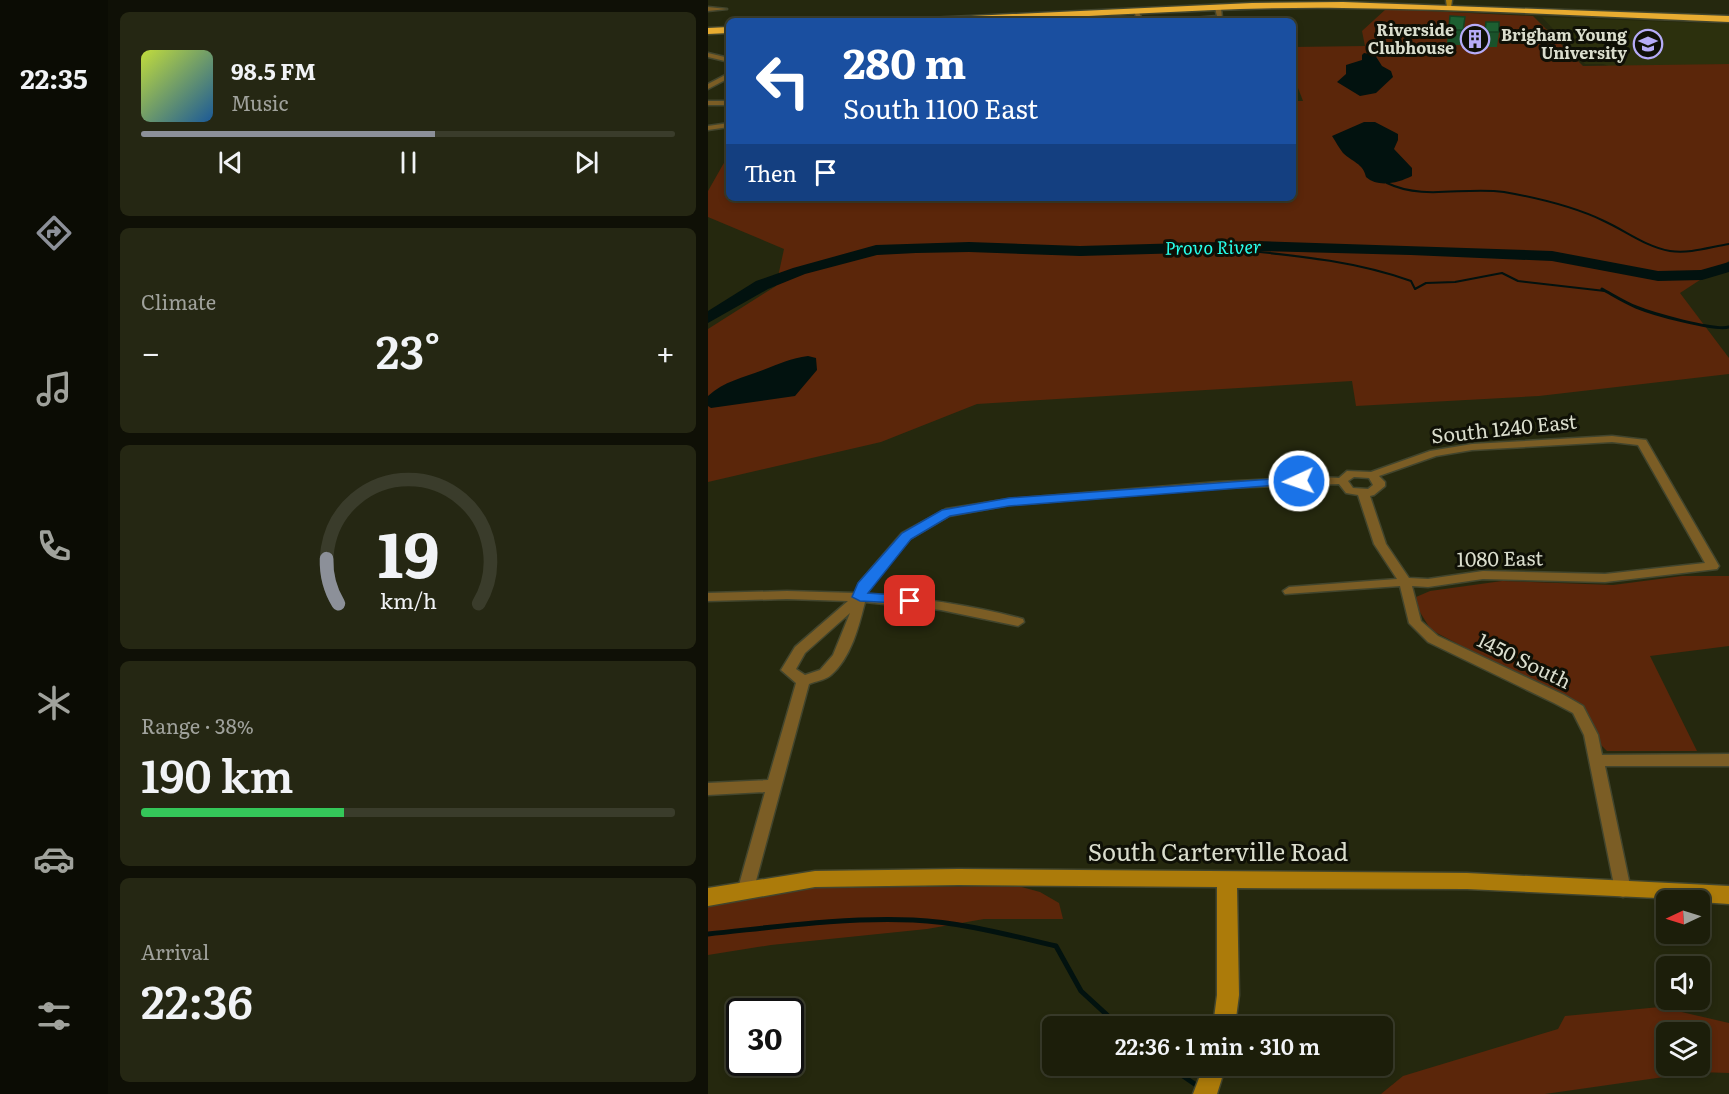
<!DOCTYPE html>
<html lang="en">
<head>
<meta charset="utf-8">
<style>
	body { margin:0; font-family:Literata,serif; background:#252713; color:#f1f3f6; height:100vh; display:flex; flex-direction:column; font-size:22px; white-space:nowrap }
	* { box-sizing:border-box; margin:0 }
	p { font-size:20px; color:#a0a29c }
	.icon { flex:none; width:33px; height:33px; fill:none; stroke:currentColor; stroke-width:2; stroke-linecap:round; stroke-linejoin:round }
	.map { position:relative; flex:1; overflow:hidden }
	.details { display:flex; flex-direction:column; gap:12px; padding:12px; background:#0f1006; width:600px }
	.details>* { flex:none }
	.hud { position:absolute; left:18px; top:18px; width:570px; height:183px; border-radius:9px; box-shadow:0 3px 9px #0003,0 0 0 2px #3a3c2b; background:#1a4fa0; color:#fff; overflow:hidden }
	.needle { width:39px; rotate:266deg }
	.tools { position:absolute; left:948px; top:890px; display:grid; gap:12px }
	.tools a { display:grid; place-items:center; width:54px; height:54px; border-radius:9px; background:#1c1e0a; box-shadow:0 3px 9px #0003,0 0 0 2px #3a3c2b; font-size:30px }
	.speed { position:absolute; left:18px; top:998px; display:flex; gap:12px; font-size:30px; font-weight:700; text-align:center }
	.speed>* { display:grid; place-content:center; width:78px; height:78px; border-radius:50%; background:#1c1e0a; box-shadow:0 3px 9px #0003,0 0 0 2px #3a3c2b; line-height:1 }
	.speed .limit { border:3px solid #111; border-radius:9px; background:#fff; color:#111 }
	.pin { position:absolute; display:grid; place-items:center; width:51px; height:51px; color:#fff; margin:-26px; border-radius:12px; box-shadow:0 3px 9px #0006 }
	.me { position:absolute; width:66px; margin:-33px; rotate:267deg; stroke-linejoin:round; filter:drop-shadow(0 0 4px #0008) }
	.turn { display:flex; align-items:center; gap:21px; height:126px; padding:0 18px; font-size:27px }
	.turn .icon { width:78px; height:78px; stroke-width:2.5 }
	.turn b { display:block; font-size:42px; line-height:51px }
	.then { display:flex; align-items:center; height:57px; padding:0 18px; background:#0003; gap:12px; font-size:22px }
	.big { font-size:45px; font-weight:600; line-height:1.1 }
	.details .card { flex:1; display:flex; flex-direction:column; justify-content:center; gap:9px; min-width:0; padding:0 21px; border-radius:9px; background:#252713 }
	.details .dial { align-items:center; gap:0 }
	.dial svg { height:156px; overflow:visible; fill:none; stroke:#3a3c2b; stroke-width:7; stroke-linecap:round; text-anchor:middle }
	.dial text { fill:#f1f3f6; stroke:none }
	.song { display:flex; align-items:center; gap:18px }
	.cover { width:72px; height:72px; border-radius:9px; background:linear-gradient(135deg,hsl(70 70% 55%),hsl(210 70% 35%)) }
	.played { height:6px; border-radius:3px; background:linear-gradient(90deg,#8c9099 55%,#3a3c2b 55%) }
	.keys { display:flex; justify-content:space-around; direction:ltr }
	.heat { display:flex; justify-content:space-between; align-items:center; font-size:33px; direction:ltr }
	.charge { height:9px; border-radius:4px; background:linear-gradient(90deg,#34c759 38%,#3a3c2b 0) }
	.trip { position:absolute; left:334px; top:1016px; width:351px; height:60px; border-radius:9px; background:#1c1e0a; box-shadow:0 3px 9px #0003,0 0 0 2px #3a3c2b; font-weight:600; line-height:60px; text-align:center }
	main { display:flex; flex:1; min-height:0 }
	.tabs { display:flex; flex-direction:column; width:108px; justify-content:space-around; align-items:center; background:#0b0c04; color:#a0a29c }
	.tabs .icon { width:42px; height:42px }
	.tabs .active { color:#8c9099 }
	.tabs b { font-size:27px; color:#f1f3f6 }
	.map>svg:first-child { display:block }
	.built { fill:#2c300d }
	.green { fill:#5b260a; fill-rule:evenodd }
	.water { fill:#02120f }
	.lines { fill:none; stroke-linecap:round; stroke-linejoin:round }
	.stream-far2 { stroke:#02120f; stroke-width:2 }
	.stream-far1 { stroke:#02120f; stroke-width:3 }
	.stream { stroke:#02120f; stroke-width:5 }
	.river { fill:#02120f; fill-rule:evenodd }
	.street-casing { stroke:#42452d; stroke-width:3 }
	.secondary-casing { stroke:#42452d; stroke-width:3 }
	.highway-casing { stroke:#42452d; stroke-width:3 }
	.street { fill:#7b5d25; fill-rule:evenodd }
	.secondary { fill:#ac7b0a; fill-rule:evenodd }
	.highway { fill:#e8ac31; fill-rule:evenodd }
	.wall { fill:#19522a }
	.building { fill:#1d5f31; stroke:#144222; stroke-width:1.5 }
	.route { fill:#1a73e8; stroke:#114b97; stroke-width:1.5 }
	.labels { text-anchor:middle; stroke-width:6; stroke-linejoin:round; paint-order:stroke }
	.far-poi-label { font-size:16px; font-weight:bold; fill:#daddcd; stroke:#0f1006; text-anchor:end }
	.far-water-label { font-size:18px; font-style:italic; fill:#27ffeb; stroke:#0f1006 }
	.street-label { font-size:20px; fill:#daddcd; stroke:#0f1006 }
	.near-street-label { font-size:24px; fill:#daddcd; stroke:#0f1006 }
</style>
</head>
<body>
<main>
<nav class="tabs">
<b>22:35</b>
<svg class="icon active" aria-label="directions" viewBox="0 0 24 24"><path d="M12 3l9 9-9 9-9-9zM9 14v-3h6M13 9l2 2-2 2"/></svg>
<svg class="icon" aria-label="music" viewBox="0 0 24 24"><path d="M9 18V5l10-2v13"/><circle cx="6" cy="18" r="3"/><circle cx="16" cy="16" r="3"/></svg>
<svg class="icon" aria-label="phone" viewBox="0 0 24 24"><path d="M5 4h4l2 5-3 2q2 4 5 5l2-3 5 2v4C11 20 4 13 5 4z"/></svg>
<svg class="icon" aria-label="climate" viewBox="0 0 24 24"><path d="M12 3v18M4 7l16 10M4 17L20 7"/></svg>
<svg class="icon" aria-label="car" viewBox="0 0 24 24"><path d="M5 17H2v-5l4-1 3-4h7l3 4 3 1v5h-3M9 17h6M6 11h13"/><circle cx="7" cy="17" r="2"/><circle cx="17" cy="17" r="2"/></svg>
<svg class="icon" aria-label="filters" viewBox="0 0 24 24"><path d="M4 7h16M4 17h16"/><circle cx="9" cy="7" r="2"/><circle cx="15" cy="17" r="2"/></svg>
</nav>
<section class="details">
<div class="card">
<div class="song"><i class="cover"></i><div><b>98.5 FM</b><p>Music</p></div></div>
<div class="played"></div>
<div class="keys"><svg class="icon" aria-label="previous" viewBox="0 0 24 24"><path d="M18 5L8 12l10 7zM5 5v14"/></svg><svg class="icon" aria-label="pause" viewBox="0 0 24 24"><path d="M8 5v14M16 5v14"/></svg><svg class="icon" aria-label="next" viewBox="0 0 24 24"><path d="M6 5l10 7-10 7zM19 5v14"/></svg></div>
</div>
<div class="card"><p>Climate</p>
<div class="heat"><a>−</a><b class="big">23°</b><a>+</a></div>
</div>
<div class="card dial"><svg viewBox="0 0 100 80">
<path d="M14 69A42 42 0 1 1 86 69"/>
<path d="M14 69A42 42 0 0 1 8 46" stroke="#8c9099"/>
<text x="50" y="56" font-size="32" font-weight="700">19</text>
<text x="50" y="72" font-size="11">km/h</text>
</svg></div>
<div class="card"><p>Range · 38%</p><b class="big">190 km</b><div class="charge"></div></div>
<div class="card"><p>Arrival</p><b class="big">22:36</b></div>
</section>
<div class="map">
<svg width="1021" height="1094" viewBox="0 0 1021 1094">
	<rect width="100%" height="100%" fill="#25280e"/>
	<path class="built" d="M 834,17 L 1021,24 L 1021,64 L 905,68 L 895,64 L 877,64 Z"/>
	<g class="green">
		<path d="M 678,9 L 825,16 L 875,66 L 1021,64 L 1021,261 L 972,293 L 1021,358 L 1021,374 L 831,396 L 648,406 L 644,381 L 269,404 L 173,442 L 0,482 L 0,329 L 68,286 L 76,249 L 0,217 L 0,191 L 21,154 L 21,198 L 585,198 L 585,101 L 595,101 L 585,75 L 585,47 L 657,46 L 654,31 Z"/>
		<path d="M 974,576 L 1021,576 L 1021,646 L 942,656 L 989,751 L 899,751 L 893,745 L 881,717 L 866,704 L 723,630 L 710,609 L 708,597 L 722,591 L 794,581 L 905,585 Z"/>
		<path d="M 310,886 L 332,892 L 351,903 L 355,919 L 276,919 L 219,929 L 63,945 L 0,955 L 0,904 L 95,888 Z"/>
		<path d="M 952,1007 L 1021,1023 L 1021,1073 L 991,1072 L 837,1094 L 673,1094 L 695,1076 L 850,1029 L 857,1016 ZM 958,1032 L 992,1032 L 992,1065 L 958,1065 Z"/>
	</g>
	<g class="water">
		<path d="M 656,53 L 667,55 L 674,66 L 683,71 L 685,77 L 668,93 L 652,96 L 629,82 L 638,74 L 638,65 L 654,60 L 654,55 Z"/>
		<path d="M 656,122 L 667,122 L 690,134 L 690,140 L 686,149 L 704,168 L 704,176 C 690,183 670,188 658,177 C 655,163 644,162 635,153 C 631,148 628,142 624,136 Z"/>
		<path d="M 100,356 L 108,358 L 109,370 L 87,396 L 3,408 L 0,406 L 0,396 C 16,381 35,378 55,370 C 71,364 83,358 100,356 Z"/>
	</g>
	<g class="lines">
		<g class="stream-far2">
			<path d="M 679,183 C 716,201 756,186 796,192 C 830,198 865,206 896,221 C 918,231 938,247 962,251 C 982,254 1002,247 1021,244"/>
			<path d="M 513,248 C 578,255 641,259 703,281 L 707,289 L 718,283 L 747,282 L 794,273 L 810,281 L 897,291"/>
		</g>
		<path class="stream-far1" d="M 894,289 C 905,295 916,302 928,307 C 945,314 1006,331 1021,327"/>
		<g class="stream">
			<path d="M 0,934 C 68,927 136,917 205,920 C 253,922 301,935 348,946 L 373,991 L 411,1026"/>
			<path d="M 459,1065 L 491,1087"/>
		</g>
		<path class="river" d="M 548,241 L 844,251 L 950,271 L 993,270 L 1021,262 L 1021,272 L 994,280 L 950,281 L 844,261 L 703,255 L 548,251 L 372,256 L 261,252 L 208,253 L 169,255 L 97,274 L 60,289 L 0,323 L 0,311 L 48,281 L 85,268 L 168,245 L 261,242 L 372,246 Z"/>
		<g class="street-casing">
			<g id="street">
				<path d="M 510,6 L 513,8 L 514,18 L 451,21 L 509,16 L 507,8 Z"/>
				<path d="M 0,7 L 19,9 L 0,11 Z"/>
				<path d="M 426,10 L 430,10 L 434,19 L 438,21 L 429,21 Z"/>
				<path d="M 0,53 L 21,58 L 21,62 L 0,57 Z"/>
				<path d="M 21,73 L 21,78 L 0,89 L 0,84 Z"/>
				<rect x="0" y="101" width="21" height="4"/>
				<path d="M 21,123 L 21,127 L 0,130 L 0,126 Z"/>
				<path d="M 904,436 L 938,440 L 1011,566 L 1009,569 L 897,582 L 775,579 L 720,587 L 704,586 L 713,621 L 730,636 L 856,695 L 875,706 L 890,735 L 894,755 L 1021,754 L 1021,766 L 897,766 L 923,890 L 921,895 L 915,897 L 909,895 L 907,890 L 876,735 L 865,713 L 846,703 L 720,642 L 701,623 L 692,586 L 577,594 L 575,591 L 581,587 L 689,579 L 666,544 L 650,495 L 638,493 L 631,484 L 510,488 L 301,505 L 241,516 L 202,539 L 161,587 L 159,594 C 212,598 264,605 315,619 L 316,622 L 310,626 L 233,610 L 157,602 C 151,626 143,658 123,675 C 118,680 108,681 101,684 L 45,892 L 43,897 L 37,899 L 31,897 L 29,892 L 57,792 L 0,795 L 0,783 L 60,780 L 88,683 L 73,670 L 87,647 L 140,601 L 79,599 L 0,601 L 0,593 L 79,591 L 147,593 L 151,583 L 194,533 L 238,509 L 301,499 L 510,482 L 612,477 L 631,478 L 639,471 L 663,472 L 722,451 L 764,444 ZM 904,442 L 930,445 L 997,563 L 897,574 L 775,571 L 720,579 L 701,578 L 678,544 L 662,496 L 666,495 L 677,486 L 677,482 L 671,476 L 728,456 L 764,450 ZM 646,477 L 661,478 L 665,485 L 660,489 L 645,488 L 640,481 ZM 142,613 L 125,655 L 112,670 L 97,675 L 88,669 L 97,653 Z"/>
			</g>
		</g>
		<g class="secondary-casing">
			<g id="secondary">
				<path d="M 738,0 L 744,0 L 743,8 L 739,8 Z"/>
				<path d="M 251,869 L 759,873 L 1021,886 L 1021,904 L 992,902 L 992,900 L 759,889 L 529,888 L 531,995 L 527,1026 L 505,1026 L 509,995 L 509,887 L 251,885 L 107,887 L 0,906 L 0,888 L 107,871 Z"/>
				<path d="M 496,1065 L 518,1065 L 509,1094 L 485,1094 Z"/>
			</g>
		</g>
		<g class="highway-casing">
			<g id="highway">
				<path d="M 635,2 L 1021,16 L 1021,22 C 892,17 763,9 635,8 C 495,6 356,21 217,21 L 221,18 L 544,3 Z"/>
				<path d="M 21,27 L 21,33 L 0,34 L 0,28 Z"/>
			</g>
		</g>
		<use href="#street" class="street"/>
		<use href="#secondary" class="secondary"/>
		<use href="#highway" class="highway"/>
	</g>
	<g class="wall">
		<path d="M 742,16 L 757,17 L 753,45 L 741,45 L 739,43 Z"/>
		<path d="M 778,22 L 791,32 L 789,47 L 775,47 Z"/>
	</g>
	<g class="building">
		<path d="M 742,16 L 757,17 L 755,30 L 743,30 L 741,28 Z"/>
		<path d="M 778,22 L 791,22 L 791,32 L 777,32 Z"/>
	</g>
	<path class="route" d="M 591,477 L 595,478 L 597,481 L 595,483 L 301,506 L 242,516 L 203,539 L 160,593 L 202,596 L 209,601 L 207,604 L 152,601 L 144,597 L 150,583 L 194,533 L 234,510 L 301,498 Z"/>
	<defs>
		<g id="building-ring" transform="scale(1.5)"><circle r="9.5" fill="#0f1006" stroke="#b6acf8" stroke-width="1.5"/><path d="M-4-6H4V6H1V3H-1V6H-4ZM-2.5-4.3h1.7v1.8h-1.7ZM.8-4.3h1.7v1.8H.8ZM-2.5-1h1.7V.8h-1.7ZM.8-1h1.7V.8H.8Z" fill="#b6acf8"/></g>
		<g id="university-ring" transform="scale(1.5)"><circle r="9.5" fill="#0f1006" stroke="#b6acf8" stroke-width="1.5"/><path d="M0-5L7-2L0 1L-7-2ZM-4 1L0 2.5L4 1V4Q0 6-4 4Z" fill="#b6acf8"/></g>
	</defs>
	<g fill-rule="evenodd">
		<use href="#building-ring" x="767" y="39"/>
		<use href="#university-ring" x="940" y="44"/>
	</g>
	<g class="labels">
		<g class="far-poi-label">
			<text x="746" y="36">Riverside<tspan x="746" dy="18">Clubhouse</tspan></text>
			<text x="919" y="41">Brigham Young<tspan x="919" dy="18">University</tspan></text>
		</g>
		<g class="far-water-label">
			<text transform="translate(505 248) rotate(-1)" y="6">Provo River</text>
		</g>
		<g class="street-label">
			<text transform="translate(796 429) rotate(-6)" y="7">South 1240 East</text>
			<text transform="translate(792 559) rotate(-1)" y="7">1080 East</text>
			<text transform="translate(816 661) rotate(26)" y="7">1450 South</text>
		</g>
		<g class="near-street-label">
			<text x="510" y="861">South Carterville Road</text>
		</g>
	</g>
</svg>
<div class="tools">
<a><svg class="needle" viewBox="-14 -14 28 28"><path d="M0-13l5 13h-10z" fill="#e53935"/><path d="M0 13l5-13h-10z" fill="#a0a29c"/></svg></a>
<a><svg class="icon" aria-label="sound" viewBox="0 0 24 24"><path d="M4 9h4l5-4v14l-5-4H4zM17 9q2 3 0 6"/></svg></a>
<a><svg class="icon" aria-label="layers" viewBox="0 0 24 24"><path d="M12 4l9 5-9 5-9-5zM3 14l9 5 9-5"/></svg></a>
</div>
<div class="speed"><div class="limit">30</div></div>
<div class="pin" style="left:202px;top:601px;background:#d93025"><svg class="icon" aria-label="arrive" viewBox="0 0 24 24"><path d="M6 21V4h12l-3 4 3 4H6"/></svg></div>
<svg class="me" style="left:591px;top:481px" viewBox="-20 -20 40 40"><circle r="17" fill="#1a73e8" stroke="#fff" stroke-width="3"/><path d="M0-11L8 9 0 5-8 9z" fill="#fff"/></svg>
<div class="trip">22:36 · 1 min · 310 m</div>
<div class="hud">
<div class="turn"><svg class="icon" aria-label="left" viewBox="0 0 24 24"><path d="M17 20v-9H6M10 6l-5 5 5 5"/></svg><div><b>280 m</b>South 1100 East</div></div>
<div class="then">Then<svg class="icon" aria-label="arrive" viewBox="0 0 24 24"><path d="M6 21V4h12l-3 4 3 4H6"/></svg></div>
</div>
</div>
</main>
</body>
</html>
